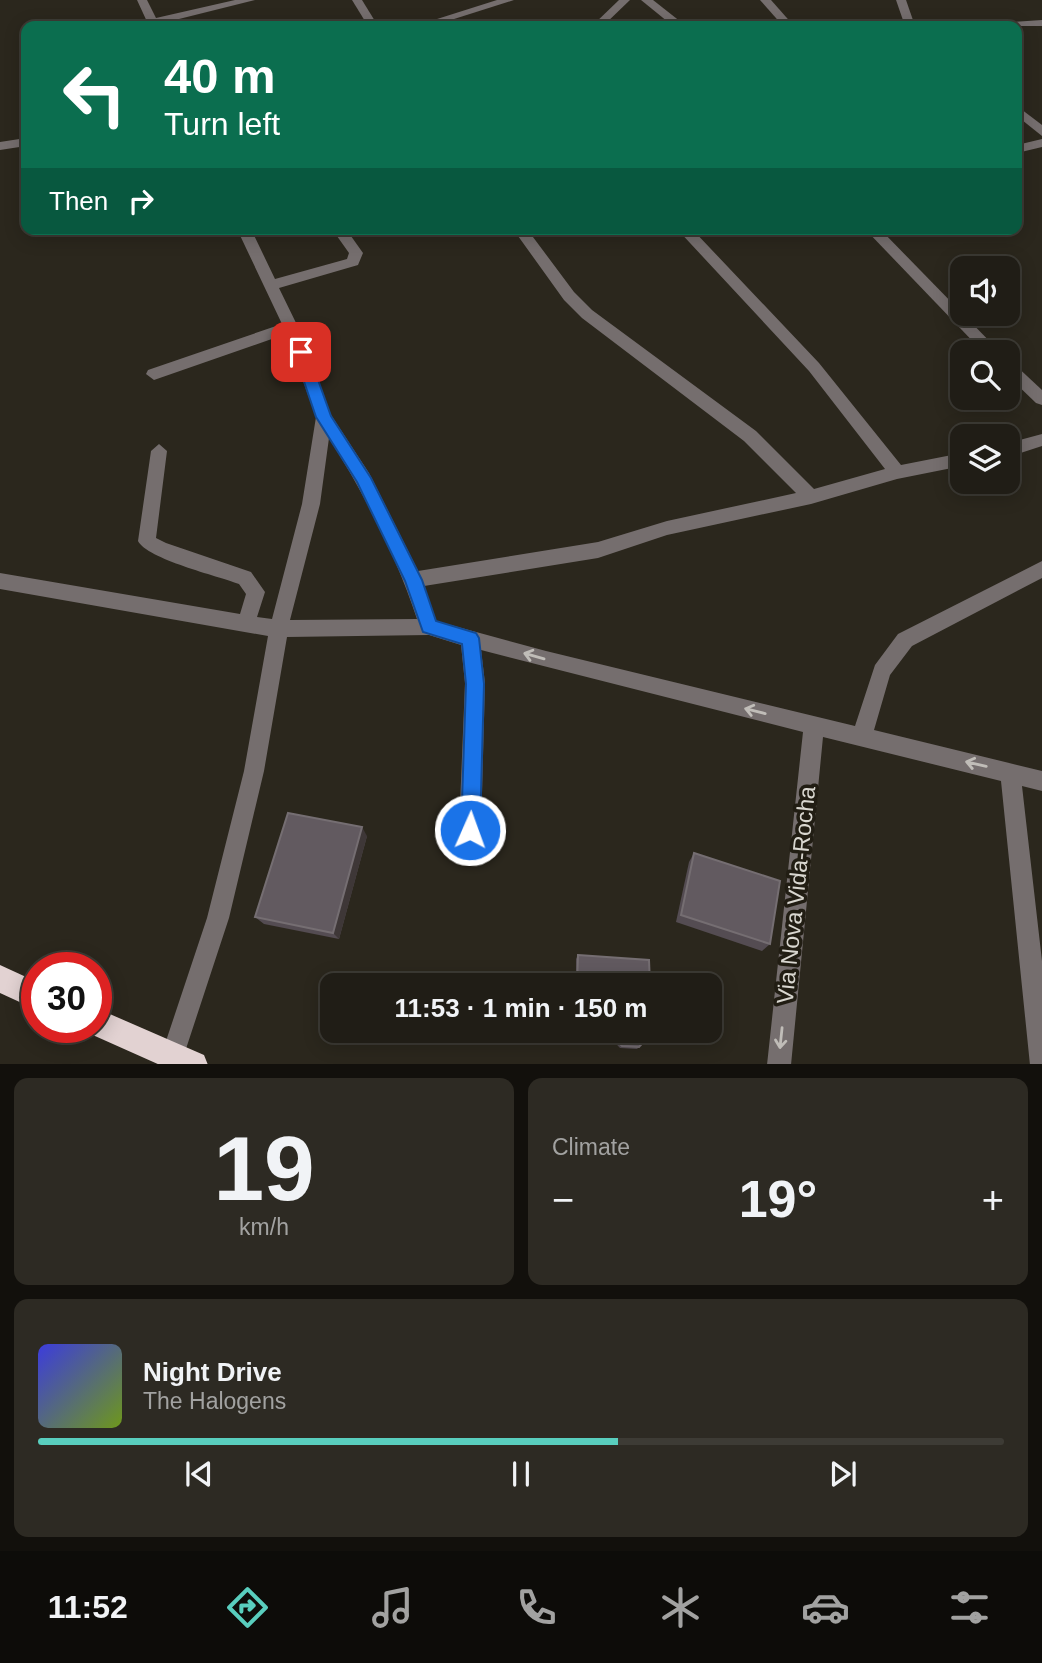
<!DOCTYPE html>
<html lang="en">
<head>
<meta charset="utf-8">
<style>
	body { margin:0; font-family:Arial,sans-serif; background:#2d2a23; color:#f1f3f6; height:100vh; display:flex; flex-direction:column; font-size:26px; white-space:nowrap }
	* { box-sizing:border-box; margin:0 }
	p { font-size:23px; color:#a2a2a1 }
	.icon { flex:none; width:38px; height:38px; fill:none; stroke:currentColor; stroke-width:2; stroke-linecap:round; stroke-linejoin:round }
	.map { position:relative; height:1064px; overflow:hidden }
	.drawer { display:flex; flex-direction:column; gap:14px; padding:14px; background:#12100c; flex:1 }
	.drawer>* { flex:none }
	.top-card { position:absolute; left:21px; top:21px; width:1001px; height:214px; border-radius:14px; box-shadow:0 4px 18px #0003,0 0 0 2px #3d3b35; background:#0b6e4f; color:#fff; overflow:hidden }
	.fabs { position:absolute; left:950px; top:256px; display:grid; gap:14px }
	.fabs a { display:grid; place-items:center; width:70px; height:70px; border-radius:14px; background:#201d16; box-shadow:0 4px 18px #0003,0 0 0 2px #3d3b35; font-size:35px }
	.speed { position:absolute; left:21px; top:952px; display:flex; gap:14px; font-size:35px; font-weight:700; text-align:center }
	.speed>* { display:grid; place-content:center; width:91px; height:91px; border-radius:50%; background:#201d16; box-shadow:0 4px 18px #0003,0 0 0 2px #3d3b35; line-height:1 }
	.speed .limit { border:10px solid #d22; background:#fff; color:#111 }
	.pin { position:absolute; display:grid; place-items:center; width:60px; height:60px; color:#fff; margin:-30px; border-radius:14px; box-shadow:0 4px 10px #0006 }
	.me { position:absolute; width:77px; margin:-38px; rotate:2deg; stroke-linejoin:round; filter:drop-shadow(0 0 5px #0008) }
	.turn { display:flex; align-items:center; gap:24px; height:147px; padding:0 28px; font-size:32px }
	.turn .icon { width:91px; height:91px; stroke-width:2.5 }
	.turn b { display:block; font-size:49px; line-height:60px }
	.then { display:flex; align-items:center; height:66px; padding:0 28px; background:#0003; gap:14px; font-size:26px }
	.big { font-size:52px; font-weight:700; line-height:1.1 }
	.drawer .tile { flex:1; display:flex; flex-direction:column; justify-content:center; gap:10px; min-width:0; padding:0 24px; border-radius:14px; background:#2d2a23 }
	.drawer .dial { align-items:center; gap:0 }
	.dial b { font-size:91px; line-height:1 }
	.song { display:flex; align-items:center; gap:21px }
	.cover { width:84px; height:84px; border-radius:10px; background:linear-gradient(135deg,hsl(240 70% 55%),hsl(80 70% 35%)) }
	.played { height:7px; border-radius:4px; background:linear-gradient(90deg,#59cebe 60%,#3d3b35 60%) }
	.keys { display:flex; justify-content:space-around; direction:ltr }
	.heat { display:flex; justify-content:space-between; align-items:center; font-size:38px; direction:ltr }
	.drawer .tiles { flex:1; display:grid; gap:14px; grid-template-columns:1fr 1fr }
	.tile:last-child { grid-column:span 2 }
	.trip { position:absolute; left:320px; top:973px; width:402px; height:70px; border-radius:14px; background:#201d16; box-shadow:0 4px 18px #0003,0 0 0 2px #3d3b35; font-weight:700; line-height:70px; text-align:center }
	.dock { display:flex; height:112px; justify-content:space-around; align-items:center; background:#0d0c09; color:#a2a2a1 }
	.dock .icon { width:49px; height:49px }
	.dock .current { color:#59cebe }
	.dock b { font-size:32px; color:#f1f3f6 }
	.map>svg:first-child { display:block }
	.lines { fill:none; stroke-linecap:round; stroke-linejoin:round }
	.minor { fill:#756e6e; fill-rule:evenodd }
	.highway { fill:#e2d2d2; fill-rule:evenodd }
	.wall { fill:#544c52 }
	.shaded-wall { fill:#3e3737 }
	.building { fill:#625a60; stroke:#756e72; stroke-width:2 }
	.oneway { stroke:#c0bdb8 }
	.route { fill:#1a73e8; stroke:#114b97; stroke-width:2 }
	.labels { text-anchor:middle; stroke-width:7; stroke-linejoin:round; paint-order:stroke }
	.near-street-label { font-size:23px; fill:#d9d7d0; stroke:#211d13 }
</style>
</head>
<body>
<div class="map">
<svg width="1042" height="1065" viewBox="0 0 1042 1065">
	<rect width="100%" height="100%" fill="#2b271d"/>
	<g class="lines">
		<g class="minor">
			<path d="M 137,0 L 147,0 L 156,18 L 235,0 L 255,0 L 159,24 L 159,26 L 149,26 Z"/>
			<path d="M 352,0 L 362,0 L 378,26 L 368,26 Z"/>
			<path d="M 497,0 L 514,0 L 432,26 L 415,26 Z"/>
			<path d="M 619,0 L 630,0 L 603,26 L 592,26 Z"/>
			<path d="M 641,0 L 653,0 L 686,26 L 673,26 Z"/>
			<path d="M 760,0 L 771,0 L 794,26 L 783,26 Z"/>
			<path d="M 896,0 L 906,0 L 915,26 L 905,26 Z"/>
			<path d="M 1042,20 L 1042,26 L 994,26 L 1000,23 Z"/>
			<path d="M 1017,106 L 1042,125 L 1042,136 L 1017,116 Z"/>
			<path d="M 26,138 L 26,146 L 0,150 L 0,142 Z"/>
			<path d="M 1042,139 L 1042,147 L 1017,153 L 1017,145 Z"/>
			<path d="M 237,229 L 251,229 L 275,279 L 347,259 L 349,253 L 332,229 L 346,229 L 363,253 L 358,265 L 279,288 L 298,327 L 331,415 L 369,473 L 418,571 L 598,542 L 667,521 L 796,493 L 744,441 L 582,318 L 564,300 L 513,229 L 527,229 L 574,292 L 592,310 L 756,431 L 814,489 L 885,469 L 809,371 L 677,229 L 692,229 L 819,363 L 901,465 L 962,453 L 962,466 L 897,479 L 811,504 L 667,535 L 598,558 L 424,586 L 436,621 L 546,651 L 855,726 L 875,665 L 898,634 L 1042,561 L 1042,578 L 912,646 L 890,675 L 874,730 L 1042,771 L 1042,791 L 1022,786 L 1042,961 L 1042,1065 L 1030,1065 L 1001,781 L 823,737 L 791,1065 L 767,1065 L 803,732 L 481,650 L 485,683 L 481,830 L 477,837 L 470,841 L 463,837 L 459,830 L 465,683 L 461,645 L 429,635 L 287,637 L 264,771 L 229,918 L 181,1064 L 165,1064 L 161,1056 L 207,918 L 244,771 L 268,636 L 0,589 L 0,573 L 240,614 L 246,594 L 239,584 C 218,576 147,559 138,541 L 151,451 L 159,444 L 167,451 L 156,538 L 166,543 L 251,572 L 265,592 L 257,617 L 272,619 L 302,504 L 316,417 L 286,334 L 154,380 L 146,374 L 148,370 L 282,324 ZM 329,438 C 365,495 396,555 417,619 L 290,620 L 320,504 Z"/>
			<path d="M 865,229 L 880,229 L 1000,352 L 983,352 Z"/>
			<path d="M 1008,361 L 1013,363 L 1042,390 L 1042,405 L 1036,403 L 1008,376 Z"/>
			<path d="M 1042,434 L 1042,446 L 1008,457 L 1008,443 Z"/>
		</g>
		<g class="highway">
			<path d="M 0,965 L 37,982 L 37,1010 L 0,993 Z"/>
			<path d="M 96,1008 L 204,1055 L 208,1065 L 160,1065 L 86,1032 L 84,1027 L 96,1027 Z"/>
		</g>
	</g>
	<g class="wall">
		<path d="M 367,836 L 339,939 L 264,924 L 255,917 Z"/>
		<path d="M 694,853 L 770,944 L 762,951 L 676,922 L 689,862 Z"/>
		<path d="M 578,955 L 650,985 L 576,985 L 576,959 Z"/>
		<path d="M 586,1031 L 651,1031 L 639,1047 L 637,1049 L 620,1048 L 605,1032 Z"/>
	</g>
	<path class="shaded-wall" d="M 362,827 L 367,836 L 339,939 L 333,933 Z"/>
	<g class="building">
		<path d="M 288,813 L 362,827 L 333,933 L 255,917 Z"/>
		<path d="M 694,853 L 780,881 L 770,944 L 681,915 Z"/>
		<path d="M 578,955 L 649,960 L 650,985 L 577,985 Z"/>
		<path d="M 608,1031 L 651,1031 L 651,1034 L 639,1047 L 622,1046 Z"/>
	</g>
	<defs><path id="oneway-shaft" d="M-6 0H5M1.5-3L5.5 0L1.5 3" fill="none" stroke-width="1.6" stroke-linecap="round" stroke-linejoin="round" transform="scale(1.75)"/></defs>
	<g class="oneway">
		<use href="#oneway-shaft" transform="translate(534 656) rotate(-164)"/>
		<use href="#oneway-shaft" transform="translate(755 711) rotate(-166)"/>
		<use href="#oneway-shaft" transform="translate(976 764) rotate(-167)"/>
		<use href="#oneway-shaft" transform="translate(781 1038) rotate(96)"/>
	</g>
	<path class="route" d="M 301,347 L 308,352 L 331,416 L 371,478 L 422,580 L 436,621 L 476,633 L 479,638 L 484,684 L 480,830 L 477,837 L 470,840 L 463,837 L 461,830 L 466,684 L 462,644 L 423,632 L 405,581 L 357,482 L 316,417 L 294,352 Z"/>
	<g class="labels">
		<g class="near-street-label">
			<text transform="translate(796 895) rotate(-84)" y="8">Via Nova Vida-Rocha</text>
		</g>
	</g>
</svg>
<div class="fabs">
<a><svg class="icon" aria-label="sound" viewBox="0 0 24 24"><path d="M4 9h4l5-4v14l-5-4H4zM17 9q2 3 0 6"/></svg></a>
<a><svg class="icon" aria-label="search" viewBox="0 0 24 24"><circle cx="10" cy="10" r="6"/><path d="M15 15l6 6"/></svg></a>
<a><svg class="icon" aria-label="layers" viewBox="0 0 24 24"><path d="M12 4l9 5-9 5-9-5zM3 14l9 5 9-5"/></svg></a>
</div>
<div class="speed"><div class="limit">30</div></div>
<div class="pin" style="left:301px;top:352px;background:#d93025"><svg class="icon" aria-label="arrive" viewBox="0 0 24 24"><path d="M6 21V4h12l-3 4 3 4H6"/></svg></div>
<svg class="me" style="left:470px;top:830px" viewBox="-20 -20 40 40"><circle r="17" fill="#1a73e8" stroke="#fff" stroke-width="3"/><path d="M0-11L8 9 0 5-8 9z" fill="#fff"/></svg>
<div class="trip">11:53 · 1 min · 150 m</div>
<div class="top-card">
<div class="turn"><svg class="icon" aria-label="left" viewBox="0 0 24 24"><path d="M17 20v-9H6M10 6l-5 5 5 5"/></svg><div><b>40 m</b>Turn left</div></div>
<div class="then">Then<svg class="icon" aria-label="right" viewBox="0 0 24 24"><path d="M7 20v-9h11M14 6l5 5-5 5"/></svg></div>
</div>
</div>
<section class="drawer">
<div class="tiles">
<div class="tile dial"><b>19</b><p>km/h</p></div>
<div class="tile"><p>Climate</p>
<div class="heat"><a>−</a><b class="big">19°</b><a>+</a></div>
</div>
<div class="tile">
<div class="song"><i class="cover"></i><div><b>Night Drive</b><p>The Halogens</p></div></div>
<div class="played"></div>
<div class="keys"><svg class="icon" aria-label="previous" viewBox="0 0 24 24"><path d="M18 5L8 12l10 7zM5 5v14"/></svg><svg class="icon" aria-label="pause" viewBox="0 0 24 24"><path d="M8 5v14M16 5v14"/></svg><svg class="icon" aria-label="next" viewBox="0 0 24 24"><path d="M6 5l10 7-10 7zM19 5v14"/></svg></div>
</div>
</div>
</section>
<nav class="dock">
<b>11:52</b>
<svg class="icon current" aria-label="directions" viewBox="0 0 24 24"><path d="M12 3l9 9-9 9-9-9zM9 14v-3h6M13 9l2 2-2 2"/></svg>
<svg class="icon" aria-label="music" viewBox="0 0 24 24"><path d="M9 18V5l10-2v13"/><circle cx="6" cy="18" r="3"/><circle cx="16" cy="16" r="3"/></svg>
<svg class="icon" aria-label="phone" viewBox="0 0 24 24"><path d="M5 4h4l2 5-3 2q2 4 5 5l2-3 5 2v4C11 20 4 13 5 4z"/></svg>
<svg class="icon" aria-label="climate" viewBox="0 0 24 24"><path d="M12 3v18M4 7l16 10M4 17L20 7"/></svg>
<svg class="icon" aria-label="car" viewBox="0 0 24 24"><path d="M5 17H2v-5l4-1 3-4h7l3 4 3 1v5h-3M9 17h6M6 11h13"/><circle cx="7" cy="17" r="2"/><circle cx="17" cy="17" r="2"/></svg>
<svg class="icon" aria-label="filters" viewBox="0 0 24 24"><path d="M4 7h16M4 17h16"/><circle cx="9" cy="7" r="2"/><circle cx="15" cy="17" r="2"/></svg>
</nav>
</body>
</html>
